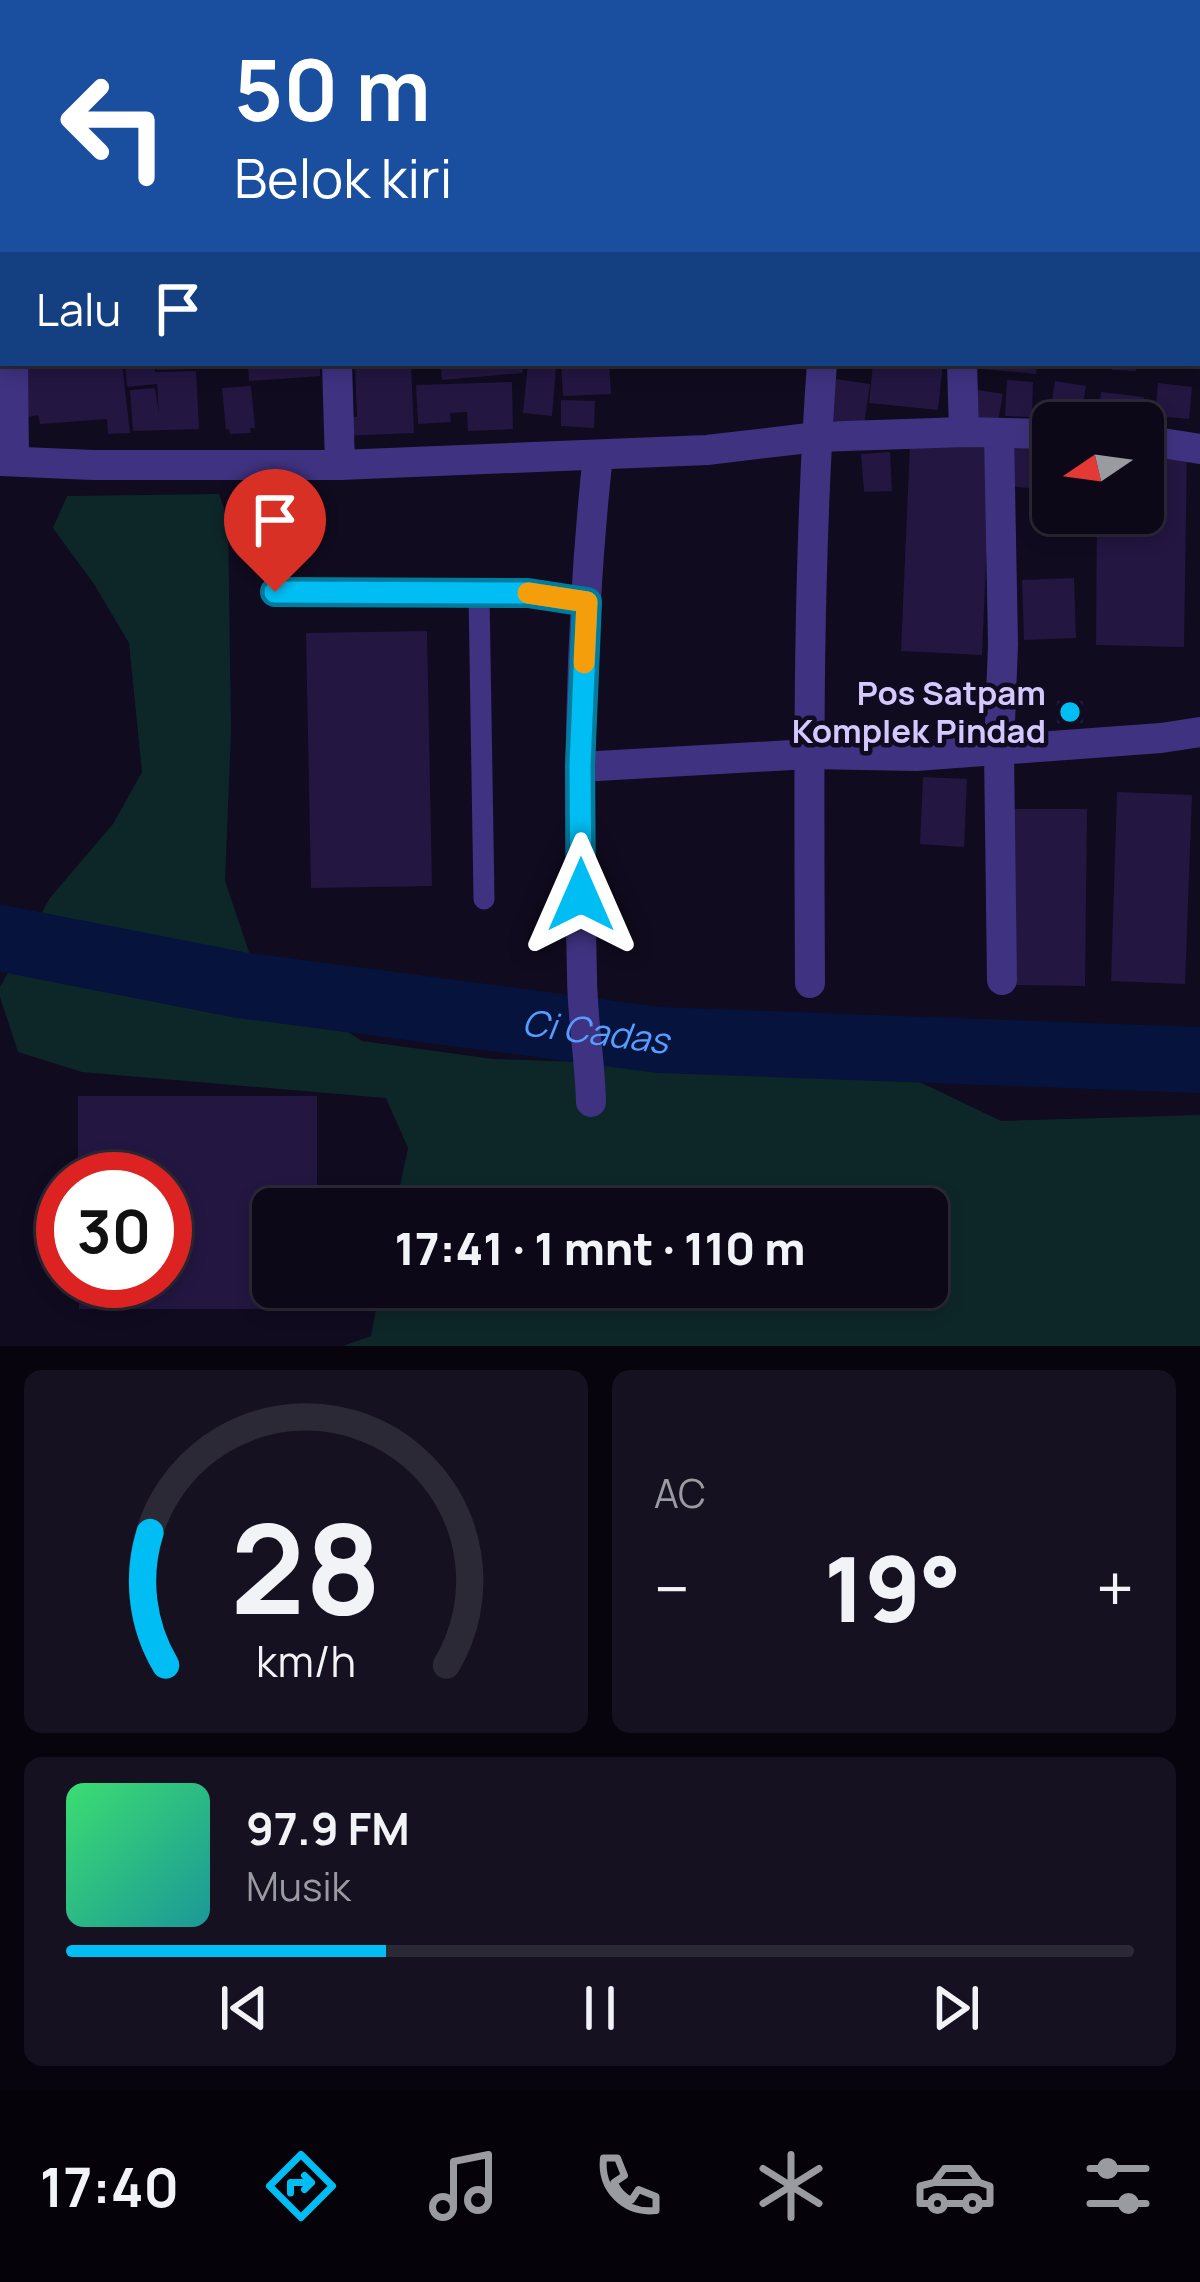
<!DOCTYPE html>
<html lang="id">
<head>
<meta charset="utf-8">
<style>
	body { margin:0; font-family:Manrope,sans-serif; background:#151120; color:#f1f3f6; height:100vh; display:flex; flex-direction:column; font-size:45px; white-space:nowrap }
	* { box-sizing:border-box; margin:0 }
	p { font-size:39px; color:#9a9aa1 }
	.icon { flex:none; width:66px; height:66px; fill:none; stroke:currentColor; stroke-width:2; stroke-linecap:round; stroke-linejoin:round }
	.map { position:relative; height:1346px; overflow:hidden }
	.drawer { display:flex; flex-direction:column; gap:24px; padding:24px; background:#07040d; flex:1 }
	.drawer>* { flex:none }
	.guide { position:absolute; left:0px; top:0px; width:1200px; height:366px; box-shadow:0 6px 18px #0003,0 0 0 3px #2c2936; background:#1a4fa0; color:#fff; overflow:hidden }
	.needle { width:78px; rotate:257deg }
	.buttons { position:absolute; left:1032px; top:402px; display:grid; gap:24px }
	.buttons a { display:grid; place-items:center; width:132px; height:132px; border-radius:18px; background:#0c0817; box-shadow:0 6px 18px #0003,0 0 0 3px #2c2936; font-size:60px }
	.speed { position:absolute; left:36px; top:1152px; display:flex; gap:24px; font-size:60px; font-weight:700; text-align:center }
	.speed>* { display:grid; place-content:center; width:156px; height:156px; border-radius:50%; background:#0c0817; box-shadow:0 6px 18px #0003,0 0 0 3px #2c2936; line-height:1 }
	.speed .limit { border:18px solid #d22; background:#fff; color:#111 }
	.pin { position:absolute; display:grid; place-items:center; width:102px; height:102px; color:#fff; margin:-123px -51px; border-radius:50% 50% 50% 0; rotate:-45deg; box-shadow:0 0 12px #0007 }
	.pin .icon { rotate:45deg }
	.me { position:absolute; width:132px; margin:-66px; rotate:0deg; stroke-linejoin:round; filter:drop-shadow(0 0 9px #0008) }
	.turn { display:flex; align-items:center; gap:42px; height:252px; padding:0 36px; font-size:54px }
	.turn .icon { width:156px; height:156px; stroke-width:2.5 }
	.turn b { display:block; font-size:84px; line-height:102px }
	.then { display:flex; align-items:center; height:114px; padding:0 36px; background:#0003; gap:24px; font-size:45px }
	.big { font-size:90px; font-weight:800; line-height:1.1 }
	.drawer .widget { flex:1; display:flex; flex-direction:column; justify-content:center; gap:18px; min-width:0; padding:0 42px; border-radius:18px; background:#151120 }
	.drawer .dial { align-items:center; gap:0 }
	.dial svg { height:312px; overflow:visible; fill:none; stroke:#2c2936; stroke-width:7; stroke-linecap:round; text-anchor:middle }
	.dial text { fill:#f1f3f6; stroke:none }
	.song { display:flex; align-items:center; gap:36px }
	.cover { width:144px; height:144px; border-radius:18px; background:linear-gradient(135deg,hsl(140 70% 55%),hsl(180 70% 35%)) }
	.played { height:12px; border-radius:6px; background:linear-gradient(90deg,#00bef3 30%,#2c2936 30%) }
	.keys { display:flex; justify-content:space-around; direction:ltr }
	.heat { display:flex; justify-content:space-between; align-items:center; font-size:66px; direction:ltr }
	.drawer .tiles { flex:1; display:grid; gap:24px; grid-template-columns:1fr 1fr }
	.widget:last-child { grid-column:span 2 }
	.trip { position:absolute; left:252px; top:1188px; width:696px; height:120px; border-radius:18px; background:#0c0817; box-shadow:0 6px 18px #0003,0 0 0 3px #2c2936; font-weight:800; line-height:120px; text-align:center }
	.tab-bar { display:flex; height:192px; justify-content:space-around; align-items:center; background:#050309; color:#9a9aa1 }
	.tab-bar .icon { width:84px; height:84px }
	.tab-bar .selected { color:#00bef3 }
	.tab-bar b { font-size:54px; color:#f1f3f6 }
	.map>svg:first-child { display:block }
	.green { fill:#0d2729 }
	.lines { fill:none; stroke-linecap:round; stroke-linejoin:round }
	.river { stroke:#06133c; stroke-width:66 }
	.building { fill:#231641 }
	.service { stroke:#3f3281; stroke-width:21 }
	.minor { stroke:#3f3281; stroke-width:30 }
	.route-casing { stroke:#007c9e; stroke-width:30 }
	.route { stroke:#00bef3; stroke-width:21 }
	.slow { stroke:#f59e0b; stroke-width:21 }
	.poi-dot { fill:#00bef3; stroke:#100b1f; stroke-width:4.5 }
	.labels { text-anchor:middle; stroke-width:9; stroke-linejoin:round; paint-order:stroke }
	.poi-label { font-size:33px; font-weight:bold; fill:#d5c8ff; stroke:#100b1f; text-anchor:end }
	.water-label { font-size:36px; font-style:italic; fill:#569dff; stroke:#100b1f }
</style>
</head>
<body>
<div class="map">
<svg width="1200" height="1346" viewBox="0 0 1200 1346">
	<rect width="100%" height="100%" fill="#100b1f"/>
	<path class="green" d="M 219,494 L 228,519 L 231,732 L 225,881 L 256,973 L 362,1041 L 493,1059 L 901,1073 L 1001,1121 L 1200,1115 L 1200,1346 L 343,1346 L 371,1336 L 380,1287 L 927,1287 L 927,1209 L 395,1209 L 408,1148 L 386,1098 L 82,1072 L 18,1052 L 0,997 L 0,987 L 50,898 L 113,824 L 142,772 L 129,643 L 94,584 L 53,528 L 67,496 Z"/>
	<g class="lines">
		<path class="river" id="s1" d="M 0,938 L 240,985 L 660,1040 L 1200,1060"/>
	</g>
	<g class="building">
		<path d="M 21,363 L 122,363 L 130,433 L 108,434 L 107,419 L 40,424 L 38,415 L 19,419 Z"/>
		<path d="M 125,363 L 154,363 L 155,372 L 196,371 L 199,429 L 133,431 L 130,390 L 155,388 L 159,414 L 157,384 L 127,387 Z"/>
		<path d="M 156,363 L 197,363 L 197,369 L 157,370 Z"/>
		<path d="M 255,363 L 320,363 L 320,376 L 249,381 L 248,366 L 255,365 Z"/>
		<path d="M 440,363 L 522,363 L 523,373 L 442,380 Z"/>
		<path d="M 528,363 L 556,367 L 552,416 L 523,413 Z"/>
		<path d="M 561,363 L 609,363 L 611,394 L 563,396 Z"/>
		<path d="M 873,363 L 943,363 L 938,410 L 869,403 Z"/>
		<path d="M 984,363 L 1037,363 L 1036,374 L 983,369 Z"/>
		<path d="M 1113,363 L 1136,363 L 1136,371 L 1112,370 Z"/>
		<path d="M 411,364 L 414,433 L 343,436 L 342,417 L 357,417 L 355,366 Z"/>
		<path d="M 836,379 L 870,384 L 864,425 L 830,420 Z"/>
		<path d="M 1007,380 L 1033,382 L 1032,417 L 1005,416 Z"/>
		<path d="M 1055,381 L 1086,386 L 1082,410 L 1051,406 Z"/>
		<path d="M 512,382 L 513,429 L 468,431 L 467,412 L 450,413 L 451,422 L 418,424 L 416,385 Z"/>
		<path d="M 1158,383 L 1192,387 L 1189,419 L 1155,416 Z"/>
		<path d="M 251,386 L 255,428 L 250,428 L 251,433 L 230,434 L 229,429 L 226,430 L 222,388 Z"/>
		<path d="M 978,390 L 1003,394 L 997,426 L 973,422 Z"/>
		<path d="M 1101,392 L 1144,397 L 1140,423 L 1097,423 Z"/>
		<path d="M 561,400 L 595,401 L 594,428 L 561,426 Z"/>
		<path d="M 1009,437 L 1053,441 L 1053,490 L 1005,486 Z"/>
		<path d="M 910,444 L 991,448 L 982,655 L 901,651 Z"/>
		<path d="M 1143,449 L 1187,450 L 1184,647 L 1096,645 L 1097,513 L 1143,513 Z"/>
		<path d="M 890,452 L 892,491 L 864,492 L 861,454 Z"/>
		<path d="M 1074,578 L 1076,638 L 1024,640 L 1022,580 Z"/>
		<path d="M 427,631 L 432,886 L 311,888 L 306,633 Z"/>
		<rect x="1057" y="701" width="26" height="22"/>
		<path d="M 923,777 L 967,779 L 964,847 L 920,844 Z"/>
		<path d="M 1117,792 L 1192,795 L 1185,984 L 1111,981 Z"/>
		<path d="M 1012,809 L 1087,809 L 1085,986 L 1009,985 Z"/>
		<path d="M 78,1096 L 317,1096 L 317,1209 L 273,1209 L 273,1287 L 318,1287 L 318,1309 L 79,1309 L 79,1281 L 165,1281 L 165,1179 L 78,1179 Z"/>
	</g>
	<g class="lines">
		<g class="service">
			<path d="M 275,592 L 528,593 L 587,602"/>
			<path d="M 479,594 L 484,899"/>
		</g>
		<g class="minor">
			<path d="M 608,0 L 609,3"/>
			<path d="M 840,3 L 840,0"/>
			<path d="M 13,363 L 14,461"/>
			<path d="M 337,363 L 340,465"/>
			<path d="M 962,363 L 964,432"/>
			<path d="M 999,433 L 1003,644 L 999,750 L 1002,980"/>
			<path d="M 1143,440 L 1200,449"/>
			<path d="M 0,461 L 93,465 L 340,465 L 707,450 L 817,437 L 964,432 L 1053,434"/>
			<path d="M 580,767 L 809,754 L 916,756 L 1161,738 L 1200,732"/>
			<path d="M 810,983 C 809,777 807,569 822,363"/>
			<path d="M 591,1102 C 590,1060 582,1017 582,975 C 578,802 579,627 598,455"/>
		</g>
	</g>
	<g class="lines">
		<g class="route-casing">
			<path id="route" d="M 275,592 L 528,593 L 587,602 L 580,766 L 581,895"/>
		</g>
		<use href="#route" class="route"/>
		<path class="slow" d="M 528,593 L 587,602 L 584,663"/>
	</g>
	<circle class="poi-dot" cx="1070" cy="712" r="12"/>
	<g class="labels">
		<g class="poi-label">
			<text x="1046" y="705">Pos Satpam<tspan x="1046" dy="38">Komplek Pindad</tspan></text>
		</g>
		<g class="water-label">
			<text dy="13" stroke="none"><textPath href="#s1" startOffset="603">Ci Cadas</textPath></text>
		</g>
	</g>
</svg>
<div class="buttons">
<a><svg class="needle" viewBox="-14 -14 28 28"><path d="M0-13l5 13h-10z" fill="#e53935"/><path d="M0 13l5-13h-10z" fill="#9a9aa1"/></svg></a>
</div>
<div class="speed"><div class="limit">30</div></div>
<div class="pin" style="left:275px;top:592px;background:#d93025"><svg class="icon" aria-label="arrive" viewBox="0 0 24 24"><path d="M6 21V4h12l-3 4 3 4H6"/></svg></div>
<svg class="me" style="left:581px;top:895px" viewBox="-20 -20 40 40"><path d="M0-17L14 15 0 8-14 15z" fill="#00bef3" stroke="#fff" stroke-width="4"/></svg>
<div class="trip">17:41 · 1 mnt · 110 m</div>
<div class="guide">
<div class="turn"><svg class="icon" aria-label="left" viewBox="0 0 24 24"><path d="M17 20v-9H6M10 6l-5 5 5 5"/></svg><div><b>50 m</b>Belok kiri</div></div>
<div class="then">Lalu<svg class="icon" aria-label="arrive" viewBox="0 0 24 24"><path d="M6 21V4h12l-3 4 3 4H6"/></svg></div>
</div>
</div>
<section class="drawer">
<div class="tiles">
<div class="widget dial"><svg viewBox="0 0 100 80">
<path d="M14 69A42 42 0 1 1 86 69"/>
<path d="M14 69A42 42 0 0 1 10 35" stroke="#00bef3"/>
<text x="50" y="56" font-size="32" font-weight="700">28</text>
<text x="50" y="72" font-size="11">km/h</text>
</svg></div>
<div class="widget"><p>AC</p>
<div class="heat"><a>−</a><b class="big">19°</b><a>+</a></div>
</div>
<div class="widget">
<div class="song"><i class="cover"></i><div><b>97.9 FM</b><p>Musik</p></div></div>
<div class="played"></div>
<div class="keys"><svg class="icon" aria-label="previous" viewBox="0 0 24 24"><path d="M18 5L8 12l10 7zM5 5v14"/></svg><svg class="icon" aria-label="pause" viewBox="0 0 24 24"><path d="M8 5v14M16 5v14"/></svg><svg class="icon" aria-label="next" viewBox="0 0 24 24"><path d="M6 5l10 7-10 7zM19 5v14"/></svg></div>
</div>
</div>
</section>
<nav class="tab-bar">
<b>17:40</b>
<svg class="icon selected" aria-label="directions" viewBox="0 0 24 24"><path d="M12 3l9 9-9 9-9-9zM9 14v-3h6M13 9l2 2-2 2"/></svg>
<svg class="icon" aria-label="music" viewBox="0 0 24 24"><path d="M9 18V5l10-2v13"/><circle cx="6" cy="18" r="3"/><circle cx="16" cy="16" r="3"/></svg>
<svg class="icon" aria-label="phone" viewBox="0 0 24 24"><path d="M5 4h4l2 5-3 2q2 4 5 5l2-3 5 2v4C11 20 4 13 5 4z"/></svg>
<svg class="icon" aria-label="climate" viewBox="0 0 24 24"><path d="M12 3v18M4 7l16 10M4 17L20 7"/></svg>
<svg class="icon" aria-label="car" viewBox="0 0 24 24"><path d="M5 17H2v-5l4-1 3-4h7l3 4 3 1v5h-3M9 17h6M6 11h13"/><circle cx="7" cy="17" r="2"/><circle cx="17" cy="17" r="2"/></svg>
<svg class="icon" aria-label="filters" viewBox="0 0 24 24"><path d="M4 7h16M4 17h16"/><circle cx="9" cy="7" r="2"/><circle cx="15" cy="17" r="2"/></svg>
</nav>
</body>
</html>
